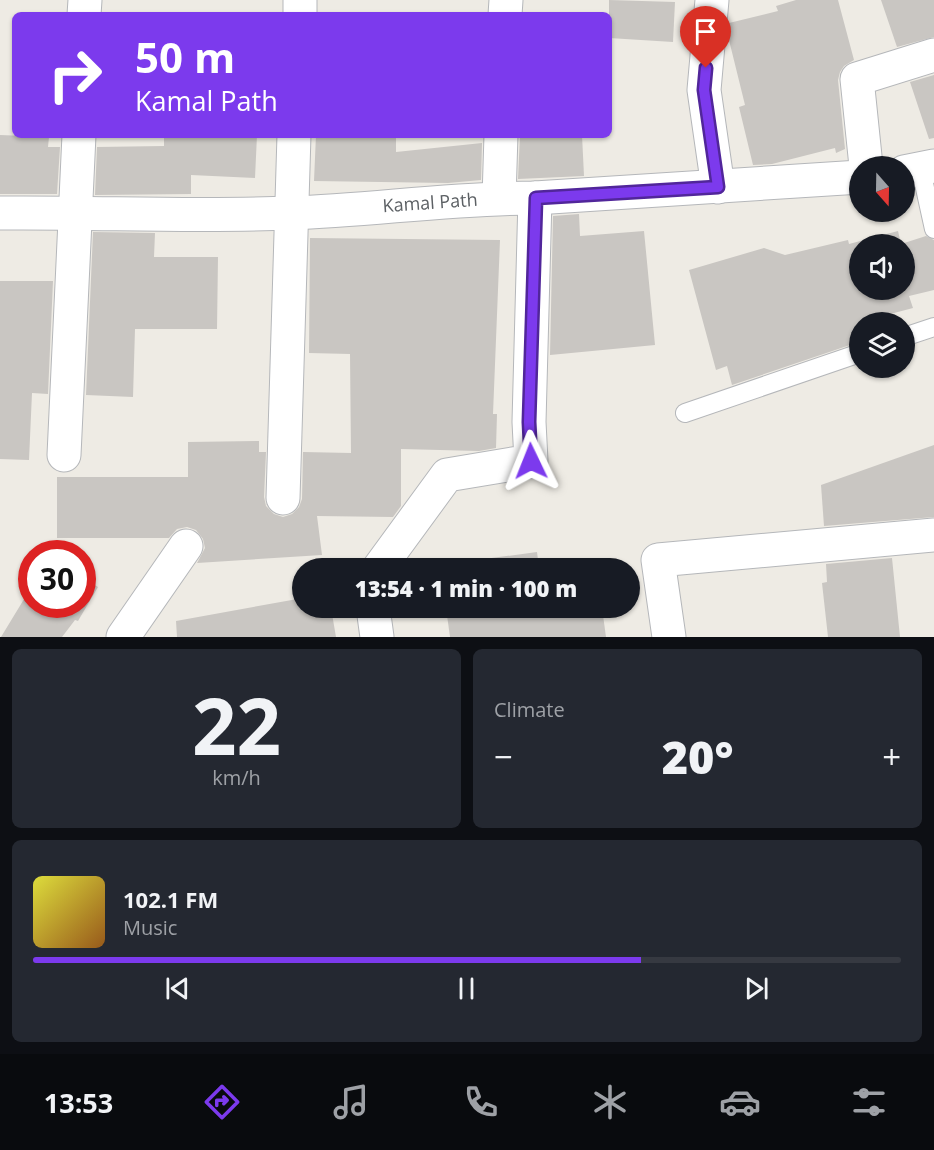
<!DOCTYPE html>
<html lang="en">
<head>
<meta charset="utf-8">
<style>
	body { margin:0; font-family:"Open Sans",sans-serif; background:#242831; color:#f1f3f6; height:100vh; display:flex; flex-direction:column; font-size:22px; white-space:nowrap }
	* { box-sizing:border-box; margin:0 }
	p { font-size:20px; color:#9ea1a6 }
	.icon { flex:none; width:33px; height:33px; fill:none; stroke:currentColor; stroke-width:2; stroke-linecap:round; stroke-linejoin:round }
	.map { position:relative; height:637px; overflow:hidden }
	.side { display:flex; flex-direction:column; gap:12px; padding:12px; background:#0d0f14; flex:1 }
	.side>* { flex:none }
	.banner { position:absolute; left:12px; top:12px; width:600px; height:126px; border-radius:9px; box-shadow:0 2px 4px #0004; background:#7c3aed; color:#fff; overflow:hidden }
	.needle { width:39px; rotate:160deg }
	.fabs { position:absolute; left:849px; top:156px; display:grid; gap:12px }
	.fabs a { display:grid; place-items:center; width:66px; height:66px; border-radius:50%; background:#171b24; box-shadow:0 2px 4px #0004; font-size:30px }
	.speed { position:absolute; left:18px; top:540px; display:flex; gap:12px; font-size:30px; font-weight:700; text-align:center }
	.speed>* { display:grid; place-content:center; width:78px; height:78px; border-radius:50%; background:#171b24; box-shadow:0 2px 4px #0004; line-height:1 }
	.speed .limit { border:9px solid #d22; background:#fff; color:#111 }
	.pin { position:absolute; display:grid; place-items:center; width:51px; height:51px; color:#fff; margin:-62px -26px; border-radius:50% 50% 50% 0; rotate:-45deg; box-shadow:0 0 6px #0007 }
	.pin .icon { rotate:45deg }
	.me { position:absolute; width:66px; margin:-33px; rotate:358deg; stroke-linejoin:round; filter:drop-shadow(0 0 4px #0008) }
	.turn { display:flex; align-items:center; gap:21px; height:126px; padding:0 24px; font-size:27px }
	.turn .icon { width:78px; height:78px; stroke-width:2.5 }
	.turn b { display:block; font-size:42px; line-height:51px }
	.big { font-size:45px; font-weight:800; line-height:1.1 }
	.side .tile { flex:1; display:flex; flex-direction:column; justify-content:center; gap:9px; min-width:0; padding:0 21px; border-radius:9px; background:#242831 }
	.side .dial { align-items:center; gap:0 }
	.dial b { font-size:78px; line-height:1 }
	.song { display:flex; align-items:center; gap:18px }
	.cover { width:72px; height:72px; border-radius:9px; background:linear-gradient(135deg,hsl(60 70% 55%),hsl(30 70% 35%)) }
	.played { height:6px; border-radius:3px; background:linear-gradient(90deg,#7c3aed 70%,#363941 70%) }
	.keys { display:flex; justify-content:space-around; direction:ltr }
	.heat { display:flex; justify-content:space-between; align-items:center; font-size:33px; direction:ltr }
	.side .tiles { flex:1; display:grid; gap:12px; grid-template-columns:1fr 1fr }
	.tile:last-child { grid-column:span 2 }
	.trip { position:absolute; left:292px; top:558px; width:348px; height:60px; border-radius:30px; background:#171b24; box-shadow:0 2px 4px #0004; font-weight:800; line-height:60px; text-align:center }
	.menu { display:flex; height:96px; justify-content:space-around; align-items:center; background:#090b0e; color:#9ea1a6 }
	.menu .icon { width:42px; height:42px }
	.menu .current { color:#7c3aed }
	.menu b { font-size:27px; color:#f1f3f6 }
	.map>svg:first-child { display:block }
	.building { fill:#c9c6c2; fill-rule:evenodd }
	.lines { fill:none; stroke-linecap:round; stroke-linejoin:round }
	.lane-casing { stroke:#b5b7ba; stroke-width:20 }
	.street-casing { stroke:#b5b7ba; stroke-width:35 }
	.lane { stroke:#fff; stroke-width:18 }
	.street { stroke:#fff; stroke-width:33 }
	.route-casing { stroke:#51269a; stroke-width:15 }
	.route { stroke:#7c3aed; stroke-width:10 }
	.labels { text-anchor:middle; stroke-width:6; stroke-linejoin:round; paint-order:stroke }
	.street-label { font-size:18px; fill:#5c6064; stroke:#fff }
</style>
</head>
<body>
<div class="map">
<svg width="934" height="637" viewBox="0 0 934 637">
	<rect width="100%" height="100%" fill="#eeebe4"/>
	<g class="building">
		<path d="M 609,0 L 675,2 L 673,42 L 609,38 Z"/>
		<path d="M 796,0 L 838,0 L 854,60 L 844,66 L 840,72 L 838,80 L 845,149 L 836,153 L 835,148 L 772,164 L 753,165 L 739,107 L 745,105 L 728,36 L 729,23 L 778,11 L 776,6 Z"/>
		<path d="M 881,0 L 934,0 L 934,37 L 897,47 Z"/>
		<path d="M 934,75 L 934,138 L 929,139 L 910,82 Z"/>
		<path d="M 0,135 L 49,137 L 48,147 L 60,147 L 57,194 L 0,194 Z"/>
		<path d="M 164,135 L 257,135 L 255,178 L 191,175 L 191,194 L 95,195 L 97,147 L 164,146 Z"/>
		<path d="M 316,135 L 396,138 L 396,152 L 482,143 L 481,180 L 448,183 L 314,181 Z"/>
		<path d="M 520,135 L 582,135 L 584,176 L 518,179 Z"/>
		<path d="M 579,214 L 580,236 L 644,231 L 655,345 L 550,355 L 553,216 Z"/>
		<path d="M 898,231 L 901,244 L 926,236 L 934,240 L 934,290 L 909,296 L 913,308 L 860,322 L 860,337 L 852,340 L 853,344 L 732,385 L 727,366 L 716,370 L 689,270 L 764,248 L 785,255 L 848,240 L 849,244 ZM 860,244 L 904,244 L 904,290 L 860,290 Z"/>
		<path d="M 93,232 L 155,233 L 154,257 L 218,257 L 217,329 L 135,329 L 133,397 L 86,395 Z"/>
		<path d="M 310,238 L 500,240 L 493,414 L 497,414 L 496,448 L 479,451 L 401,449 L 401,506 L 393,517 L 317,516 L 322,555 L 197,563 L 205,548 L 203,539 L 196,530 L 187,527 L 177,529 L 169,538 L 57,538 L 57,477 L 188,477 L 188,442 L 259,441 L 259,452 L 266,452 L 264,497 L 266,506 L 274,514 L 283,517 L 292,514 L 299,507 L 302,499 L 303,452 L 351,453 L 350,354 L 309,353 Z"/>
		<path d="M 0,281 L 53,281 L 48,394 L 32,393 L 29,460 L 0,459 Z"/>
		<path d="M 934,445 L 934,517 L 824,526 L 821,485 Z"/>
		<path d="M 537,552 L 539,568 L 441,568 L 440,565 Z"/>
		<path d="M 892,558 L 900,637 L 828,637 L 822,583 L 827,582 L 826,564 Z"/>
		<path d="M 82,577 L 98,587 L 78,621 L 75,620 L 62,637 L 1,637 L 32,586 L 32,604 L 82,604 Z"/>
		<path d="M 303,598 L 303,608 L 331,608 L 336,637 L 177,637 L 176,621 Z"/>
		<path d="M 446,608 L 602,608 L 606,637 L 450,637 Z"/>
	</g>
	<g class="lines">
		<g class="lane-casing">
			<g id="lane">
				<path d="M 921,170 L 934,229"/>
				<path d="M 904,337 L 934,327"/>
				<path d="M 685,413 L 860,353"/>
			</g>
		</g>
		<g class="street-casing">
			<g id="street">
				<path d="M 712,0 L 704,90 L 718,187"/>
				<path d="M 84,15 L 85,0"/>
				<path d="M 300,15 L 300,0"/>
				<path d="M 505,15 L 506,0"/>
				<path d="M 866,166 L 857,79 L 934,55"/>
				<path d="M 904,172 L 934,166"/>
				<path d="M 499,198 L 501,135"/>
				<path d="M 0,213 C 97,212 194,217 291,213 C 372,210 454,198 535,198 L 860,177"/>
				<path d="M 64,455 L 79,135"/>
				<path d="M 283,498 L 294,135"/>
				<path d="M 379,568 L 447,475 L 531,461 L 529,422 L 535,198"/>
				<path d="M 373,608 L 377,637"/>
				<path d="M 123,637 L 186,546"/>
				<path d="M 669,637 L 658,560 L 934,535"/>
			</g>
		</g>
		<use href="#lane" class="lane"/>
		<use href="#street" class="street"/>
	</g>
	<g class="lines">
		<g class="route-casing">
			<path id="route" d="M 531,461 L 529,422 L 536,198 L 718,187 L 704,90 L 706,68"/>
		</g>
		<use href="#route" class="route"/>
	</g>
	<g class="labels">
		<g class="street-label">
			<text transform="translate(430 203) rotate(-4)" y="6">Kamal Path</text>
		</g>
	</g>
</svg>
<div class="fabs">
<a><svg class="needle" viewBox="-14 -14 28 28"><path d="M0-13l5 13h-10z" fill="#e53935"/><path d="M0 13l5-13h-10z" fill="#9ea1a6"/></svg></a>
<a><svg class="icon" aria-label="sound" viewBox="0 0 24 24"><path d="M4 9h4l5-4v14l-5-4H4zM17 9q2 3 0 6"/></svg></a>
<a><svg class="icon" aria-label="layers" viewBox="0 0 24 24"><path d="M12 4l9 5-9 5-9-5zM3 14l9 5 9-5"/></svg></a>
</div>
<div class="speed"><div class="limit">30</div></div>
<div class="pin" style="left:706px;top:68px;background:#d93025"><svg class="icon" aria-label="arrive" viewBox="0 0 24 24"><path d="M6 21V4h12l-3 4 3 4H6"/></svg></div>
<svg class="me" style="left:531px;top:461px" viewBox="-20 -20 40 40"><path d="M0-17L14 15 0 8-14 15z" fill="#7c3aed" stroke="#fff" stroke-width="4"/></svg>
<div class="trip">13:54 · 1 min · 100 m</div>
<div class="banner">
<div class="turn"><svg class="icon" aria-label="right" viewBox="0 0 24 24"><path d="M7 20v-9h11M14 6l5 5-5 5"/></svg><div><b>50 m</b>Kamal Path</div></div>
</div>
</div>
<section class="side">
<div class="tiles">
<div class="tile dial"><b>22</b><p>km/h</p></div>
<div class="tile"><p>Climate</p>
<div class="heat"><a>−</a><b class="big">20°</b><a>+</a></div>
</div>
<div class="tile">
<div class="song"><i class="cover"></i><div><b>102.1 FM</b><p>Music</p></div></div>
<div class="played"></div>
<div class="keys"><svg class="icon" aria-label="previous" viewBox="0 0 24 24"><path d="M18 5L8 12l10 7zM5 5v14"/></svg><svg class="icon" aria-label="pause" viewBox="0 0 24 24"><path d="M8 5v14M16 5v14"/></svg><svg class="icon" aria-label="next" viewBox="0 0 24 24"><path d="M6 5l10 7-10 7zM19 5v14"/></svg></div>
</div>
</div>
</section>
<nav class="menu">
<b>13:53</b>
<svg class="icon current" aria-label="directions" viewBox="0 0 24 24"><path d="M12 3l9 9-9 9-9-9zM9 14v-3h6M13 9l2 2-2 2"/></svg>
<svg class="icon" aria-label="music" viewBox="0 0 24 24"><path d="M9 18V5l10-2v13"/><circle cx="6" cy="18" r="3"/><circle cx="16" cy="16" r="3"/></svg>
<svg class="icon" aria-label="phone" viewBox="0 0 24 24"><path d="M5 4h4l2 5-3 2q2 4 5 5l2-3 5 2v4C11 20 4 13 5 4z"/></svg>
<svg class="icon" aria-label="climate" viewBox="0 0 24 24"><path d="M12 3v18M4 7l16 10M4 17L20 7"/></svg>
<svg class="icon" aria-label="car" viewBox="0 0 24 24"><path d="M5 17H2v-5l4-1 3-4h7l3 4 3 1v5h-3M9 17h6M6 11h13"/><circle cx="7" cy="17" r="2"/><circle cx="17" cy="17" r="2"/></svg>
<svg class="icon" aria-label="filters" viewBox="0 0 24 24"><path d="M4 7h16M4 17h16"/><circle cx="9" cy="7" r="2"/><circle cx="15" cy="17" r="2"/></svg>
</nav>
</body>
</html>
